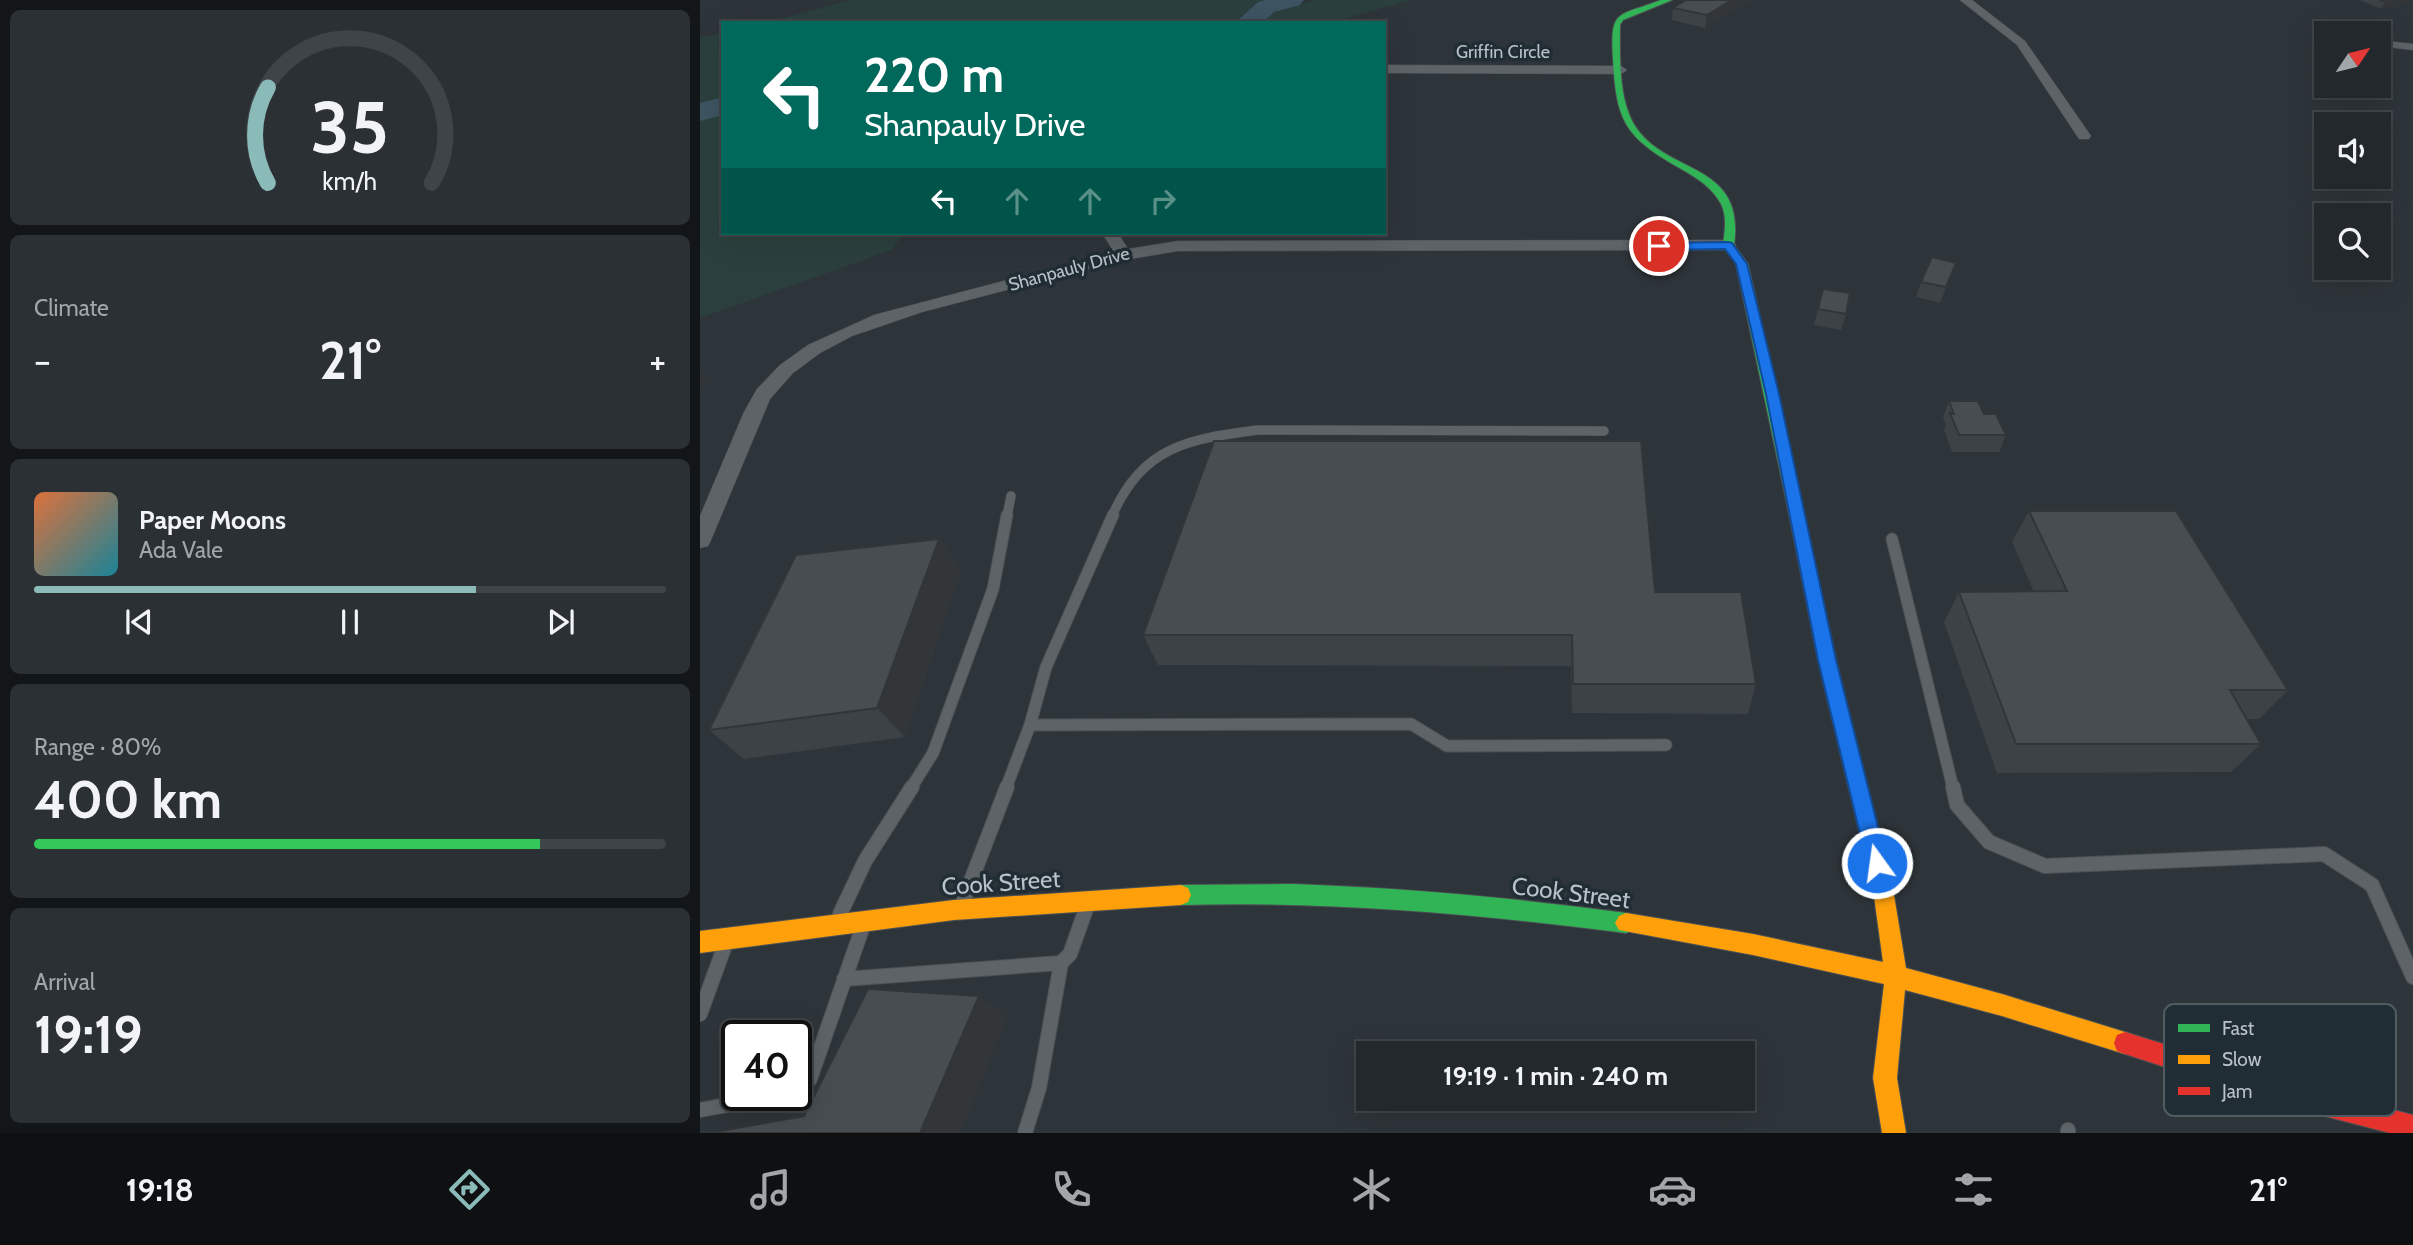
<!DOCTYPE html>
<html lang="en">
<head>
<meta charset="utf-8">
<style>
	body { margin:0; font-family:Cabin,sans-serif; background:#2a3034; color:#f1f3f6; height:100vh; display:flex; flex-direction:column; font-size:26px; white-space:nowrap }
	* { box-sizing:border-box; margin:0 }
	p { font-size:23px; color:#a2a6a9 }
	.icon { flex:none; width:38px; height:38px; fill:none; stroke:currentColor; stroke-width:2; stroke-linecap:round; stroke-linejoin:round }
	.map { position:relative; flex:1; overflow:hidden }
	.panel { display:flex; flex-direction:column; gap:10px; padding:10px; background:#131618; width:700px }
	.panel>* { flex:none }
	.top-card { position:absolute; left:21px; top:21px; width:665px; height:214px; border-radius:0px; box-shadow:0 7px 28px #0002,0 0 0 2px #3f4448; background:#00695c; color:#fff; overflow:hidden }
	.needle { width:46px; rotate:55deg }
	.buttons { position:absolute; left:1614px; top:21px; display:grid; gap:14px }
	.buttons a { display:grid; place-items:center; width:77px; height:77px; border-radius:0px; background:#22282c; box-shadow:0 7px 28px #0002,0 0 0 2px #3f4448; font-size:35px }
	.speed { position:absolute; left:21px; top:1020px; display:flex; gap:14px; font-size:35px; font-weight:700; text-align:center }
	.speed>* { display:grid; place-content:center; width:91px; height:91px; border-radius:50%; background:#22282c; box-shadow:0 7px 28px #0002,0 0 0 2px #3f4448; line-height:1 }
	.speed .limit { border:4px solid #111; border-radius:10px; background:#fff; color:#111 }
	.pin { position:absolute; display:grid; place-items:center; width:60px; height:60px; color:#fff; margin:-30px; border:4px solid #fff; border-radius:50%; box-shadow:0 2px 7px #0007 }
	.me { position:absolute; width:77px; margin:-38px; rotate:346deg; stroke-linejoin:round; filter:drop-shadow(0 0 5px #0008) }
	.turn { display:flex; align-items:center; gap:24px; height:147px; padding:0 28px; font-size:32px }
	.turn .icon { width:91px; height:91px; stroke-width:2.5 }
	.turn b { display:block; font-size:49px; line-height:60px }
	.lanes { display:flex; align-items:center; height:66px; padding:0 28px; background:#0003; justify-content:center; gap:35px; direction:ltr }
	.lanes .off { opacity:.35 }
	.big { font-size:52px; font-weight:700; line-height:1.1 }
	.panel .card { flex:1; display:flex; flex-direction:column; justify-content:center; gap:10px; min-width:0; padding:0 24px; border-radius:10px; background:#2a3034 }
	.panel .dial { align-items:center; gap:0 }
	.dial svg { height:182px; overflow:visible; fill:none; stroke:#3f4448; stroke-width:7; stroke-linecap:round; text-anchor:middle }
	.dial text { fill:#f1f3f6; stroke:none }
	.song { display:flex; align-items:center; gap:21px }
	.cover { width:84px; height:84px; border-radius:10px; background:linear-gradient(135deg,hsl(20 70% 55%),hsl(190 70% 35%)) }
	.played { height:7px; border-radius:4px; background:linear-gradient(90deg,#8bbbb9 70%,#3f4448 70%) }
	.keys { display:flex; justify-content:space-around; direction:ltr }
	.heat { display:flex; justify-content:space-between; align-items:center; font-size:38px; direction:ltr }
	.charge { height:10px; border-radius:5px; background:linear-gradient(90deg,#34c759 80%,#3f4448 0) }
	.trip { position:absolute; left:656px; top:1041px; width:399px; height:70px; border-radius:0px; background:#22282c; box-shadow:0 7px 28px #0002,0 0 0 2px #3f4448; font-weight:700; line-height:70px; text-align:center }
	.menu { display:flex; height:112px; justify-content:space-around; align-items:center; background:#0e1012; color:#a2a6a9 }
	.menu .icon { width:49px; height:49px }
	.menu .on { color:#8bbbb9 }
	.menu b { font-size:32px; color:#f1f3f6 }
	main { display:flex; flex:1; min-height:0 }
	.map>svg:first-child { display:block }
	.green { fill:#2b403e }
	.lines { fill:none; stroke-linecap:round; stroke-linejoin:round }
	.river { fill:#3e5462; fill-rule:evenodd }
	.lane-far2-casing { stroke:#4c5154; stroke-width:10 }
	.lane-far1-casing { stroke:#4c5154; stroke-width:13 }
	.lane-casing { stroke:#4c5154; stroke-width:16 }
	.street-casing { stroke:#4c5154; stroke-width:1 }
	.fast-casing { stroke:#4c5154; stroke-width:2 }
	.slow-casing { stroke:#4c5154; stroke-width:2 }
	.jam-casing { stroke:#4c5154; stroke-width:2 }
	.lane-far2 { stroke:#5e6368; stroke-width:9 }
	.lane-far1 { stroke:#5e6368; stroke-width:11 }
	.lane { stroke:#5e6368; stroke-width:14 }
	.street { fill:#5e6368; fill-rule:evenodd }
	.fast { fill:#30b455; fill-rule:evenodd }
	.slow { fill:#ff9f0a; fill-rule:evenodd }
	.jam { fill:#e5322d; fill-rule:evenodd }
	.wall { fill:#3d4246 }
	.shaded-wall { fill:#323639 }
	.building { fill:#474d51; stroke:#323639; stroke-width:2 }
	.route { fill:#1a73e8; stroke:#114b97; stroke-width:2 }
	.labels { text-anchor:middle; stroke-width:7; stroke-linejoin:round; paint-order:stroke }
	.far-street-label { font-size:18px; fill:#b9c2c9; stroke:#212d34 }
	.near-street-label { font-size:24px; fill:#b9c2c9; stroke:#212d34 }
	.key { fill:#212d34; stroke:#4f5a61; stroke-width:2 }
	.key-label { font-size:19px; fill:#b9c2c9 }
</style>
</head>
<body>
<main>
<section class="panel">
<div class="card dial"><svg viewBox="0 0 100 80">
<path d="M14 69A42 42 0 1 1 86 69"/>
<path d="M14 69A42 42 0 0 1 14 27" stroke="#8bbbb9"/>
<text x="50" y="56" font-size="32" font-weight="700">35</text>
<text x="50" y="72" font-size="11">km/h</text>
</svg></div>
<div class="card"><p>Climate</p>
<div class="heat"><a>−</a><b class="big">21°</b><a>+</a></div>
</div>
<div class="card">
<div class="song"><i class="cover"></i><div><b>Paper Moons</b><p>Ada Vale</p></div></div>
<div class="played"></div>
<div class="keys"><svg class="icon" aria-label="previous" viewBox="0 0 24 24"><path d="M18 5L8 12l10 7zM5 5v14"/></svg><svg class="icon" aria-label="pause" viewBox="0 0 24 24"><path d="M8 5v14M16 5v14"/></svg><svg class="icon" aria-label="next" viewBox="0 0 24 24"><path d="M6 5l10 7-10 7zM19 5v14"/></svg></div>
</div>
<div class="card"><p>Range · 80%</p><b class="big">400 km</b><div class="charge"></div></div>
<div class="card"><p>Arrival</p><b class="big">19:19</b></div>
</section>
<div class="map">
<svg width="1713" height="1133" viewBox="0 0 1713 1133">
	<rect width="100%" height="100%" fill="#2e353a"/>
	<g class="green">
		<path d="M 150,0 L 592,0 L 587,2 L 600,5 L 614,0 L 710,0 L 630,23 L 66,23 Z"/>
		<path d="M 23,33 L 23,233 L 205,233 L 191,250 L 0,318 L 0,38 Z"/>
	</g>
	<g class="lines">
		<g class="river">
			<path d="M 565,0 L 604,0 L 600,5 L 574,12 L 562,23 L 535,23 L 558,2 Z"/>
			<path d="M 23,97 L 23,115 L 0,121 L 0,103 Z"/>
		</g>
		<g class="lane-far2-casing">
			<g id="lane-far2">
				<path d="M 307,516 L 311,496"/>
				<path d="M 412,516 C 443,446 488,439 558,430 L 904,431"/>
			</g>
		</g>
		<g class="lane-far1-casing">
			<g id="lane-far1">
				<path d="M 1192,539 L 1253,788"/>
				<path d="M 330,725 L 711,724 L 747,746 L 966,745"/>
				<path d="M 211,788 L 233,753 L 293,589 L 307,515"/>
				<path d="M 306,788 L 330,725 L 346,667 L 413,515"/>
			</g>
		</g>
		<g class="lane-casing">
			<g id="lane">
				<path d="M 1253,787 L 1257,805 L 1289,842 L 1345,866 L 1624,854 L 1672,885 L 1713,977"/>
				<path d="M 264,899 L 307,787"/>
				<path d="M 140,914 L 165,861 L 212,787"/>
				<path d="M 144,979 L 361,963 L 370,954 L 386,909"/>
				<path d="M 0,1014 L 24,948"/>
				<path d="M 96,1089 L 110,1079 L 162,929"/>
				<path d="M 0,1110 L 76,1096"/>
				<path d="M 1368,1130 L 1368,1133"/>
				<path d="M 325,1133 L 339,1088 L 361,963"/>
			</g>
		</g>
		<g class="street-casing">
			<g id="street">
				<path d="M 1260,0 L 1272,0 L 1325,41 L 1391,136 L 1389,139 L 1379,139 L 1317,45 Z"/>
				<path d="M 1678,40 L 1713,44 L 1713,50 L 1678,46 Z"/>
				<path d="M 685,65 L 921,66 L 927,70 L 921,74 L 685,73 Z"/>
				<path d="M 402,233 L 418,233 L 428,249 L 478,241 L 1028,240 L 1036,245 L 1028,250 L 478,251 L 418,261 L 222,312 L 152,336 L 120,353 L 93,373 L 70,399 L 11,540 L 8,546 L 0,548 L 0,516 L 44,412 L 57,389 L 80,365 L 108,345 L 174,315 L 414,252 Z"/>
			</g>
		</g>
		<g class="fast-casing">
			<g id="fast">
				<path d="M 961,0 L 972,0 L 923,20 L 920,25 C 920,56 918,99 935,126 C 967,176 1046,161 1034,245 L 1048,264 L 1101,504 L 1094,509 L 1087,504 L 1036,264 L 1023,245 C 1025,229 1028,213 1018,199 C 1008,184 992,175 976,166 C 924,136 916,119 913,59 C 910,8 917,17 961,0 Z"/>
				<path d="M 593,884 C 705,888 815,898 926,913 L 933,916 L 937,923 L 933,930 L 926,933 C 778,914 631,901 481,905 L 474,902 L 471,895 L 474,888 L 481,885 Z"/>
			</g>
		</g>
		<g class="slow-casing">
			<g id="slow">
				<path d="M 1094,499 L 1101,504 L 1136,660 L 1193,889 L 1206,968 L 1302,994 L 1425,1032 L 1433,1035 L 1436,1043 L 1433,1051 L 1425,1054 L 1302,1016 L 1205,990 L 1197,1078 L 1206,1133 L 1182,1133 L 1173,1078 L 1184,984 L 1053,955 L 919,930 L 915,923 L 919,916 L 926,913 L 1053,934 L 1183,962 L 1173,889 L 1118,660 L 1087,504 Z"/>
				<path d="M 481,885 L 488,888 L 491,895 L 488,902 L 481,905 L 254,920 L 0,953 L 0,931 L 254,900 Z"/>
			</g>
		</g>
		<g class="jam-casing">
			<path id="jam" d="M 1425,1032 L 1582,1081 L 1713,1115 L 1713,1133 L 1690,1133 L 1582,1105 L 1425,1054 L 1417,1051 L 1414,1043 L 1417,1035 Z"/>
		</g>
		<use href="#lane-far2" class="lane-far2"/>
		<use href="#lane-far1" class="lane-far1"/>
		<use href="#lane" class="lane"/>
		<use href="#street" class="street"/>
		<use href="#fast" class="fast"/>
		<use href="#slow" class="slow"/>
		<use href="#jam" class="jam"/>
	</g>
	<g class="wall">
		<path d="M 1051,0 L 1005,28 L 972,20 L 973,8 Z"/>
		<path d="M 1660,0 L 1713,0 L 1681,9 Z"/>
		<path d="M 1256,263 L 1240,303 L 1216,297 L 1221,282 Z"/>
		<path d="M 1123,289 L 1146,314 L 1141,330 L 1114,325 Z"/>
		<path d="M 1249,401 L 1284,414 L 1306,435 L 1299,452 L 1252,452 L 1244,430 L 1246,425 L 1243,417 Z"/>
		<path d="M 1329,511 L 1588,690 L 1559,719 L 1547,719 L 1561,744 L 1531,772 L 1297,773 L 1244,622 L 1259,592 L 1334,592 L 1312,542 Z"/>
		<path d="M 239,539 L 261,571 L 205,737 L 44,759 L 9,730 Z"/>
		<path d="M 955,592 L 1056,684 L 1048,714 L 872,713 L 871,666 L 458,665 L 443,635 Z"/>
	</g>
	<g class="shaded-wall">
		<path d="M 1032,0 L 1051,0 L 1005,28 L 1007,15 Z"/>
		<path d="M 1697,0 L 1713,0 L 1713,3 L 1681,9 L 1685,2 Z"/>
		<path d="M 311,233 L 328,233 L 313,237 Z"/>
		<path d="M 0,372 L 7,381 L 0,389 Z"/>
		<path d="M 239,539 L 261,571 L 205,737 L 177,708 Z"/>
		<path d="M 279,996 L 308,1017 L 261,1133 L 220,1133 Z"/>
	</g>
	<g class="building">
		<path d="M 986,0 L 1032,0 L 1007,15 L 973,8 Z"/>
		<path d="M 1679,0 L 1697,0 L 1685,2 Z"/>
		<path d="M 1232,257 L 1256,263 L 1246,287 L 1221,282 Z"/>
		<path d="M 1123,289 L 1150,293 L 1146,314 L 1118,309 Z"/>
		<path d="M 1249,401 L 1278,401 L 1284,414 L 1296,414 L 1306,435 L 1259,435 L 1250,413 L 1254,414 Z"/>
		<path d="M 514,441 L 941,441 L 955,592 L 1041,592 L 1056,684 L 873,684 L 872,635 L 443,635 Z"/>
		<path d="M 1329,511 L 1476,511 L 1588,690 L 1530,690 L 1561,744 L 1316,744 L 1259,592 L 1367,591 Z"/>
		<path d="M 239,539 L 177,708 L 9,730 L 96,555 Z"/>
		<path d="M 168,989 L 279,996 L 220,1133 L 9,1133 L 104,1116 Z"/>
	</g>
	<path class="route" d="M 1028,242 L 1032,243 L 1047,264 L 1079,394 L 1136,660 L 1187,863 L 1184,870 L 1177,873 L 1169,870 L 1167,863 L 1118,660 L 1066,394 L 1036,264 L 1025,249 L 959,250 L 953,246 L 959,243 Z"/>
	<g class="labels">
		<g class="far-street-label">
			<text x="803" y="58">Griffin Circle</text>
			<text transform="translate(369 269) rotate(-15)" y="6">Shanpauly Drive</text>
		</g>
		<g class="near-street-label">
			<text transform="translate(301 883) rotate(-4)" y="8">Cook Street</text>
			<text transform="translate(871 893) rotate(7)" y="8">Cook Street</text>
		</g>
	</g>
	<rect x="1464" y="1004" width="232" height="112" rx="10" class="key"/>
	<rect x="1478" y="1024" width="32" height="8" fill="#30b455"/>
	<rect x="1478" y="1055" width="32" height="9" fill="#ff9f0a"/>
	<rect x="1478" y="1087" width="32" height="8" fill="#e5322d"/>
	<g class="key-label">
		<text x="1522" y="1035">Fast</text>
		<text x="1522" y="1066">Slow</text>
		<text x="1522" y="1098">Jam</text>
	</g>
</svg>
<div class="buttons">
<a><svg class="needle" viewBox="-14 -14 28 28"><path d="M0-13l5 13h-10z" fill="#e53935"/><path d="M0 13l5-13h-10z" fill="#a2a6a9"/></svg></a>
<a><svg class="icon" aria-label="sound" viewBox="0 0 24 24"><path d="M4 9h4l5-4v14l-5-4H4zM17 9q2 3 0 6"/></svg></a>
<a><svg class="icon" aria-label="search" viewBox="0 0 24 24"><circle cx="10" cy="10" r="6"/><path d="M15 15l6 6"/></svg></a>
</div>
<div class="speed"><div class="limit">40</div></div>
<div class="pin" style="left:959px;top:246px;background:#d93025"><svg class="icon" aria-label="arrive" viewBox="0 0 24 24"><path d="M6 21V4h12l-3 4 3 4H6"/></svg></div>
<svg class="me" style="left:1177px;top:863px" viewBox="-20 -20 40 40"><circle r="17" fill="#1a73e8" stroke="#fff" stroke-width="3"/><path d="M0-11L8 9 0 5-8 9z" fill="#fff"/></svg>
<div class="trip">19:19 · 1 min · 240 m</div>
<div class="top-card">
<div class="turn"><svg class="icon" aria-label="left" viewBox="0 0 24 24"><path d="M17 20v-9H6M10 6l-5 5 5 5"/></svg><div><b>220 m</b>Shanpauly Drive</div></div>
<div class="lanes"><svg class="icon" aria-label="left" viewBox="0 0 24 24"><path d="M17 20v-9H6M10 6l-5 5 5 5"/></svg><svg class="icon off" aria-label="ahead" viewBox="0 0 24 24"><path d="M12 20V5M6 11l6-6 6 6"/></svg><svg class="icon off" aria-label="ahead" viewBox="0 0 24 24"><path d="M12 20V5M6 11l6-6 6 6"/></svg><svg class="icon off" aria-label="right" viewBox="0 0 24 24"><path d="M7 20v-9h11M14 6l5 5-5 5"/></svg></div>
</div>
</div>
</main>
<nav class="menu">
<b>19:18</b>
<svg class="icon on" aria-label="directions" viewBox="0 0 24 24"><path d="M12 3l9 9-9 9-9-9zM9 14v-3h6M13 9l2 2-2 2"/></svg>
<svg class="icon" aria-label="music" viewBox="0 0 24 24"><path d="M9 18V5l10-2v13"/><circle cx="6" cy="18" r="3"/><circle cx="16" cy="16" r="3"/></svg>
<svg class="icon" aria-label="phone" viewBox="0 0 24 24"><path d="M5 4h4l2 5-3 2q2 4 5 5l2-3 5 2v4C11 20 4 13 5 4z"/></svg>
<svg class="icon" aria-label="climate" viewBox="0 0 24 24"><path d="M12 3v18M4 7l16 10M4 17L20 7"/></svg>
<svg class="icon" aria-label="car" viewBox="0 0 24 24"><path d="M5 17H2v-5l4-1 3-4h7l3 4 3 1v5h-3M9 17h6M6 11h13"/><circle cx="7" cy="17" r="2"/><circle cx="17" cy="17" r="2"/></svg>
<svg class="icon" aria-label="filters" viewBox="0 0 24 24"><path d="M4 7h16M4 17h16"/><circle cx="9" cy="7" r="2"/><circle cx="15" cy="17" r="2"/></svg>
<b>21°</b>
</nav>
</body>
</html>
